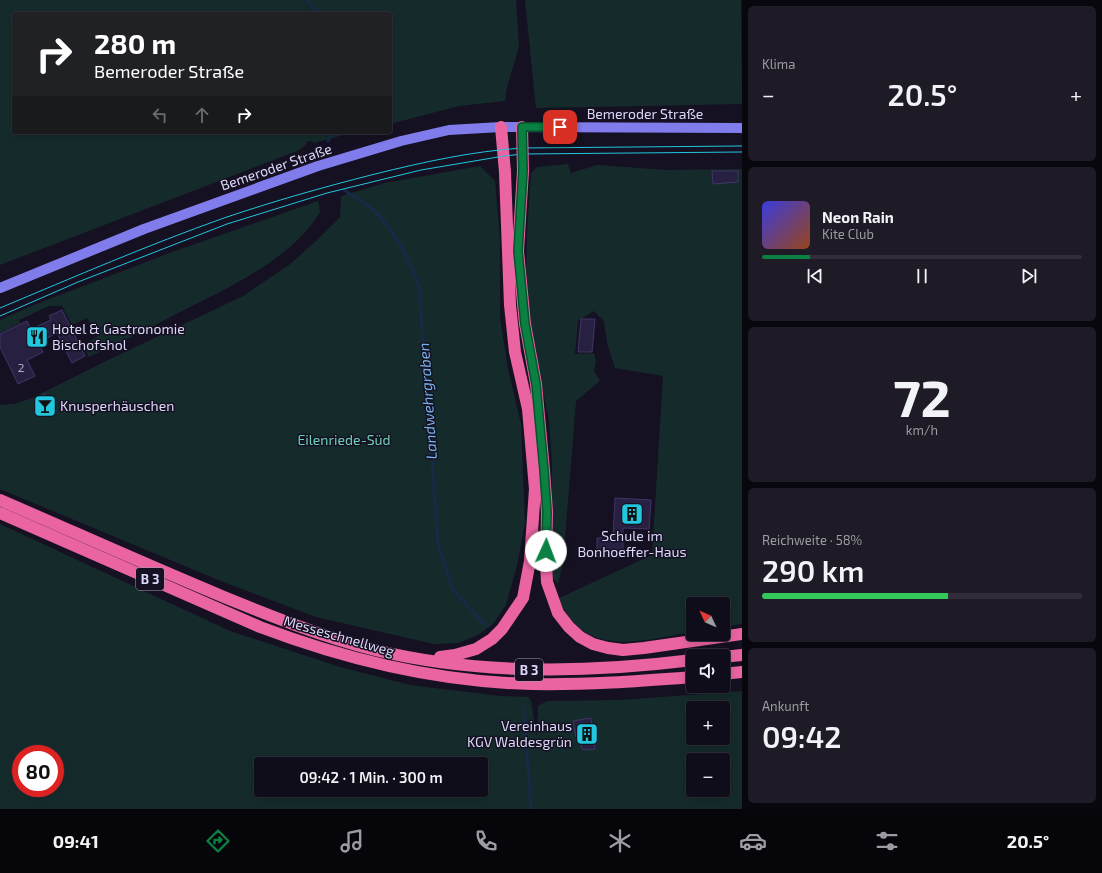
<!DOCTYPE html>
<html lang="de">
<head>
<meta charset="utf-8">
<style>
	body { margin:0; font-family:"Exo 2",sans-serif; background:#1e1b27; color:#f1f3f6; height:100vh; display:flex; flex-direction:column; font-size:15px; white-space:nowrap }
	* { box-sizing:border-box; margin:0 }
	p { font-size:13px; color:#9c9ca2 }
	.icon { flex:none; width:22px; height:22px; fill:none; stroke:currentColor; stroke-width:2; stroke-linecap:round; stroke-linejoin:round }
	.map { position:relative; flex:1; overflow:hidden }
	.details { display:flex; flex-direction:column; gap:6px; padding:6px; background:#09070e; width:360px }
	.details>* { flex:none }
	.hud { position:absolute; left:12px; top:12px; width:380px; height:122px; border-radius:4px; box-shadow:0 2px 10px #0003,0 0 0 1px #302d39; background:#202124; color:#fff; overflow:hidden }
	.needle { width:26px; rotate:314deg }
	.fabs { position:absolute; left:686px; top:597px; display:grid; gap:8px }
	.fabs a { display:grid; place-items:center; width:44px; height:44px; border-radius:4px; background:#100d1a; box-shadow:0 2px 10px #0003,0 0 0 1px #302d39; font-size:20px }
	.speed { position:absolute; left:12px; top:745px; display:flex; gap:8px; font-size:20px; font-weight:700; text-align:center }
	.speed>* { display:grid; place-content:center; width:52px; height:52px; border-radius:50%; background:#100d1a; box-shadow:0 2px 10px #0003,0 0 0 1px #302d39; line-height:1 }
	.speed .limit { border:6px solid #d22; background:#fff; color:#111 }
	.pin { position:absolute; display:grid; place-items:center; width:34px; height:34px; color:#fff; margin:-17px; border-radius:8px; box-shadow:0 2px 6px #0006 }
	.me { position:absolute; width:44px; margin:-22px; rotate:2deg; stroke-linejoin:round; filter:drop-shadow(0 0 3px #0008) }
	.turn { display:flex; align-items:center; gap:14px; height:84px; padding:0 16px; font-size:18px }
	.turn .icon { width:52px; height:52px; stroke-width:2.5 }
	.turn b { display:block; font-size:28px; line-height:34px }
	.lanes { display:flex; align-items:center; height:38px; padding:0 16px; background:#0003; justify-content:center; gap:20px; direction:ltr }
	.lanes .off { opacity:.35 }
	.big { font-size:30px; font-weight:600; line-height:1.1 }
	.details .card { flex:1; display:flex; flex-direction:column; justify-content:center; gap:6px; min-width:0; padding:0 14px; border-radius:6px; background:#1e1b27 }
	.details .dial { align-items:center; gap:0 }
	.dial b { font-size:52px; line-height:1 }
	.song { display:flex; align-items:center; gap:12px }
	.cover { width:48px; height:48px; border-radius:6px; background:linear-gradient(135deg,hsl(240 70% 55%),hsl(20 70% 35%)) }
	.played { height:4px; border-radius:2px; background:linear-gradient(90deg,#0b8043 15%,#302d39 15%) }
	.keys { display:flex; justify-content:space-around; direction:ltr }
	.heat { display:flex; justify-content:space-between; align-items:center; font-size:22px; direction:ltr }
	.charge { height:6px; border-radius:3px; background:linear-gradient(90deg,#34c759 58%,#302d39 0) }
	.trip { position:absolute; left:254px; top:757px; width:234px; height:40px; border-radius:4px; background:#100d1a; box-shadow:0 2px 10px #0003,0 0 0 1px #302d39; font-weight:600; line-height:40px; text-align:center }
	.menu { display:flex; height:64px; justify-content:space-around; align-items:center; background:#06050a; color:#9c9ca2 }
	.menu .icon { width:28px; height:28px }
	.menu .current { color:#0b8043 }
	.menu b { font-size:18px; color:#f1f3f6 }
	main { display:flex; flex:1; min-height:0 }
	.map>svg:first-child { display:block }
	.green { fill:#152b2b; fill-rule:evenodd }
	.lines { fill:none; stroke-linecap:round; stroke-linejoin:round }
	.stream { stroke:#172946; stroke-width:3 }
	.building { fill:#272041; stroke:#413569 }
	.secondary { stroke:#817cec; stroke-width:10 }
	.highway { stroke:#e964a1; stroke-width:12 }
	.tram { stroke:#20c7de; stroke-width:1 }
	.route-casing { stroke:#07532c; stroke-width:10 }
	.route { stroke:#0b8043; stroke-width:7 }
	.labels { text-anchor:middle; stroke-width:3; stroke-linejoin:round; paint-order:stroke }
	.number-label { font-size:12px; fill:#b0aacb }
	.shield { fill:#151122; stroke:#a19cb8; stroke-width:1 }
	.shield-label { font-size:13px; font-weight:bold; fill:#ddd8f9 }
	.street-label { font-size:14px; fill:#ddd8f9; stroke:#151122 }
	.poi-label { font-size:14px; fill:#ddd8f9; stroke:#151122; text-anchor:start }
	.park-label { font-size:14px; fill:#6ed0b9; stroke:#151122 }
	.water-label { font-size:15px; font-style:italic; fill:#74b2eb; stroke:#151122 }
</style>
</head>
<body>
<main>
<div class="map">
<svg width="742" height="809" viewBox="0 0 742 809">
	<rect width="100%" height="100%" fill="#151122"/>
	<g class="green">
		<path d="M 0,0 L 516,0 L 519,47 L 507,87 L 505,101 L 459,106 L 390,124 L 390,14 L 14,14 L 14,132 L 355,132 L 314,143 L 311,141 L 307,142 L 306,145 L 297,151 L 0,265 Z"/>
		<path d="M 525,0 L 741,0 L 742,104 L 536,108 Z"/>
		<path d="M 568,164 L 571,173 L 597,165 L 667,170 L 742,169 L 742,624 L 723,627 L 723,604 L 693,604 L 693,632 C 658,637 613,652 582,630 C 571,622 564,610 557,599 L 652,555 L 663,376 L 615,368 L 607,343 L 604,321 L 594,311 L 578,321 L 575,354 L 594,353 L 596,361 L 594,371 L 600,381 L 576,401 L 563,564 L 558,584 L 553,578 L 551,567 L 552,462 L 549,420 L 535,353 L 528,309 L 526,291 L 527,233 L 531,173 L 537,167 Z"/>
		<path d="M 480,166 L 495,181 L 500,239 L 500,317 L 508,369 L 521,424 L 525,523 L 517,565 L 506,605 L 493,624 L 478,635 L 458,643 L 434,644 L 316,617 L 216,579 L 0,489 L 0,405 L 15,404 L 32,398 L 104,362 L 243,296 L 289,265 L 316,241 L 340,217 L 341,196 L 385,183 Z"/>
		<path d="M 318,201 L 320,212 C 293,257 234,285 188,308 C 156,325 123,341 89,357 L 85,350 L 85,344 L 98,336 L 87,318 L 72,325 L 62,306 L 49,306 L 19,320 L 20,323 L 0,333 L 0,320 L 34,305 L 175,251 Z"/>
		<path d="M 0,524 L 230,631 L 340,667 L 410,685 L 500,696 L 528,697 L 531,701 L 537,737 L 538,706 L 547,701 L 621,700 L 742,691 L 742,809 L 0,809 ZM 693,708 L 723,708 L 723,738 L 693,738 ZM 21,754 L 55,754 L 55,788 L 21,788 ZM 693,760 L 723,760 L 723,790 L 693,790 ZM 261,764 L 481,764 L 481,790 L 261,790 Z"/>
	</g>
	<g class="lines">
		<g class="stream">
			<path d="M 307,0 L 319,14"/>
			<path d="M 328,141 L 333,132"/>
			<path d="M 344,190 C 353,196 364,202 372,209 C 395,230 409,258 419,286 L 438,544 L 453,590 L 486,626"/>
			<path d="M 524,707 L 531,809"/>
		</g>
	</g>
	<g class="building">
		<path d="M 712,171 L 738,171 L 738,182 L 713,184 Z"/>
		<path d="M 62,310 L 85,356 L 72,363 L 57,333 L 38,343 L 43,352 L 27,360 L 35,376 L 18,384 L 0,347 L 0,334 L 27,321 L 31,329 L 51,320 L 49,316 Z"/>
		<path d="M 581,319 L 595,319 L 592,352 L 578,352 Z"/>
		<path d="M 45,394 L 54,413 L 46,417 L 36,398 Z"/>
		<path d="M 615,498 L 651,500 L 649,529 L 623,528 L 623,557 L 597,557 L 597,538 L 613,538 Z"/>
		<path d="M 591,718 L 595,749 L 586,750 L 582,749 L 579,737 L 576,737 L 573,721 Z"/>
	</g>
	<g class="lines">
		<path class="secondary" d="M 0,288 L 144,229 L 318,166 L 401,141 L 449,130 L 501,127 L 742,128"/>
		<g class="highway">
			<path d="M 522,127 L 523,171 L 518,251 L 525,324 L 536,384 L 544,470 L 547,512 L 546,563 L 547,582 L 558,613 L 569,627 L 580,637 L 593,644 L 608,648 L 623,650 L 644,648 L 742,634"/>
			<path d="M 0,500 C 74,532 149,566 224,597 C 273,617 323,637 375,650 C 479,675 587,673 693,660"/>
			<path d="M 0,513 L 260,627 C 347,660 438,682 532,684 C 586,685 639,681 693,677"/>
			<path d="M 440,657 L 455,655 L 476,649 L 492,639 L 502,629 L 523,598 L 530,561 L 535,489 L 528,409 L 515,352 L 510,305 L 505,172 L 501,127"/>
			<path d="M 723,657 L 742,655"/>
			<path d="M 723,674 L 742,672"/>
		</g>
		<g class="tram">
			<path d="M 0,308 C 74,277 148,245 224,218 C 274,201 324,187 375,174 C 424,162 473,151 523,148 L 742,146"/>
			<path d="M 0,316 L 78,282 L 227,224 L 327,193 L 421,170 L 504,156 L 523,154 L 742,152"/>
		</g>
	</g>
	<g class="lines">
		<g class="route-casing">
			<path id="route" d="M 546,551 L 547,512 L 544,470 L 536,384 L 525,324 L 518,251 L 523,171 L 522,127 L 560,127"/>
		</g>
		<use href="#route" class="route"/>
	</g>
	<defs>
		<g id="restaurant-square" transform="scale(1.15)"><rect x="-9" y="-9" width="18" height="18" rx="4" fill="#20c7de" stroke="#151122"/><path d="M-5-6h1v4h1v-4h1v4h1v-4h1v5L-1.5 .5V6h-2V.5L-5-1ZM5-6V6H3V1.5H1.5Q1.5-4 5-6Z" fill="#111"/></g>
		<g id="bar-square" transform="scale(1.15)"><rect x="-9" y="-9" width="18" height="18" rx="4" fill="#20c7de" stroke="#151122"/><path d="M-6-5H6L.8 .8V4.5H3.5V6h-7V4.5H-.8V.8Z" fill="#111"/></g>
		<g id="building-square" transform="scale(1.15)"><rect x="-9" y="-9" width="18" height="18" rx="4" fill="#20c7de" stroke="#151122"/><path d="M-4-6H4V6H1V3H-1V6H-4ZM-2.5-4.3h1.7v1.8h-1.7ZM.8-4.3h1.7v1.8H.8ZM-2.5-1h1.7V.8h-1.7ZM.8-1h1.7V.8H.8Z" fill="#111"/></g>
	</defs>
	<g fill-rule="evenodd">
		<use href="#restaurant-square" x="37" y="337"/>
		<use href="#bar-square" x="45" y="406"/>
		<use href="#building-square" x="632" y="514"/>
		<use href="#building-square" x="587" y="734"/>
	</g>
	<g class="labels">
		<g class="number-label">
			<text x="21" y="372">2</text>
		</g>
		<g class="shield">
			<rect x="136" y="568" width="28" height="22" rx="3"/>
			<rect x="515" y="659" width="28" height="22" rx="3"/>
		</g>
		<g class="shield-label">
			<text x="150" y="584">B 3</text>
			<text x="529" y="675">B 3</text>
		</g>
		<g class="street-label">
			<text x="645" y="119">Bemeroder Straße</text>
			<text transform="translate(276 167) rotate(-19)" y="5">Bemeroder Straße</text>
			<text transform="translate(339 636) rotate(16)" y="5">Messeschnellweg</text>
		</g>
		<g class="poi-label">
			<text x="52" y="334">Hotel &amp; Gastronomie<tspan x="52" dy="16">Bischofshol</tspan></text>
			<text x="60" y="411">Knusperhäuschen</text>
			<text x="632" y="541" text-anchor="middle">Schule im<tspan x="632" dy="16">Bonhoeffer-Haus</tspan></text>
			<text x="572" y="731" text-anchor="end">Vereinhaus<tspan x="572" dy="16">KGV Waldesgrün</tspan></text>
		</g>
		<g class="park-label">
			<text x="344" y="445">Eilenriede-Süd</text>
		</g>
		<g class="water-label">
			<text transform="translate(428 401) rotate(-94)" y="5">Landwehrgraben</text>
		</g>
	</g>
</svg>
<div class="fabs">
<a><svg class="needle" viewBox="-14 -14 28 28"><path d="M0-13l5 13h-10z" fill="#e53935"/><path d="M0 13l5-13h-10z" fill="#9c9ca2"/></svg></a>
<a><svg class="icon" aria-label="sound" viewBox="0 0 24 24"><path d="M4 9h4l5-4v14l-5-4H4zM17 9q2 3 0 6"/></svg></a>
<a>+</a>
<a>−</a>
</div>
<div class="speed"><div class="limit">80</div></div>
<div class="pin" style="left:560px;top:127px;background:#d93025"><svg class="icon" aria-label="arrive" viewBox="0 0 24 24"><path d="M6 21V4h12l-3 4 3 4H6"/></svg></div>
<svg class="me" style="left:546px;top:551px" viewBox="-20 -20 40 40"><circle r="19" fill="#fff"/><path d="M0-13L10 11 0 6-10 11z" fill="#0b8043"/></svg>
<div class="trip">09:42 · 1 Min. · 300 m</div>
<div class="hud">
<div class="turn"><svg class="icon" aria-label="right" viewBox="0 0 24 24"><path d="M7 20v-9h11M14 6l5 5-5 5"/></svg><div><b>280 m</b>Bemeroder Straße</div></div>
<div class="lanes"><svg class="icon off" aria-label="left" viewBox="0 0 24 24"><path d="M17 20v-9H6M10 6l-5 5 5 5"/></svg><svg class="icon off" aria-label="ahead" viewBox="0 0 24 24"><path d="M12 20V5M6 11l6-6 6 6"/></svg><svg class="icon" aria-label="right" viewBox="0 0 24 24"><path d="M7 20v-9h11M14 6l5 5-5 5"/></svg></div>
</div>
</div>
<section class="details">
<div class="card"><p>Klima</p>
<div class="heat"><a>−</a><b class="big">20.5°</b><a>+</a></div>
</div>
<div class="card">
<div class="song"><i class="cover"></i><div><b>Neon Rain</b><p>Kite Club</p></div></div>
<div class="played"></div>
<div class="keys"><svg class="icon" aria-label="previous" viewBox="0 0 24 24"><path d="M18 5L8 12l10 7zM5 5v14"/></svg><svg class="icon" aria-label="pause" viewBox="0 0 24 24"><path d="M8 5v14M16 5v14"/></svg><svg class="icon" aria-label="next" viewBox="0 0 24 24"><path d="M6 5l10 7-10 7zM19 5v14"/></svg></div>
</div>
<div class="card dial"><b>72</b><p>km/h</p></div>
<div class="card"><p>Reichweite · 58%</p><b class="big">290 km</b><div class="charge"></div></div>
<div class="card"><p>Ankunft</p><b class="big">09:42</b></div>
</section>
</main>
<nav class="menu">
<b>09:41</b>
<svg class="icon current" aria-label="directions" viewBox="0 0 24 24"><path d="M12 3l9 9-9 9-9-9zM9 14v-3h6M13 9l2 2-2 2"/></svg>
<svg class="icon" aria-label="music" viewBox="0 0 24 24"><path d="M9 18V5l10-2v13"/><circle cx="6" cy="18" r="3"/><circle cx="16" cy="16" r="3"/></svg>
<svg class="icon" aria-label="phone" viewBox="0 0 24 24"><path d="M5 4h4l2 5-3 2q2 4 5 5l2-3 5 2v4C11 20 4 13 5 4z"/></svg>
<svg class="icon" aria-label="climate" viewBox="0 0 24 24"><path d="M12 3v18M4 7l16 10M4 17L20 7"/></svg>
<svg class="icon" aria-label="car" viewBox="0 0 24 24"><path d="M5 17H2v-5l4-1 3-4h7l3 4 3 1v5h-3M9 17h6M6 11h13"/><circle cx="7" cy="17" r="2"/><circle cx="17" cy="17" r="2"/></svg>
<svg class="icon" aria-label="filters" viewBox="0 0 24 24"><path d="M4 7h16M4 17h16"/><circle cx="9" cy="7" r="2"/><circle cx="15" cy="17" r="2"/></svg>
<b>20.5°</b>
</nav>
</body>
</html>
